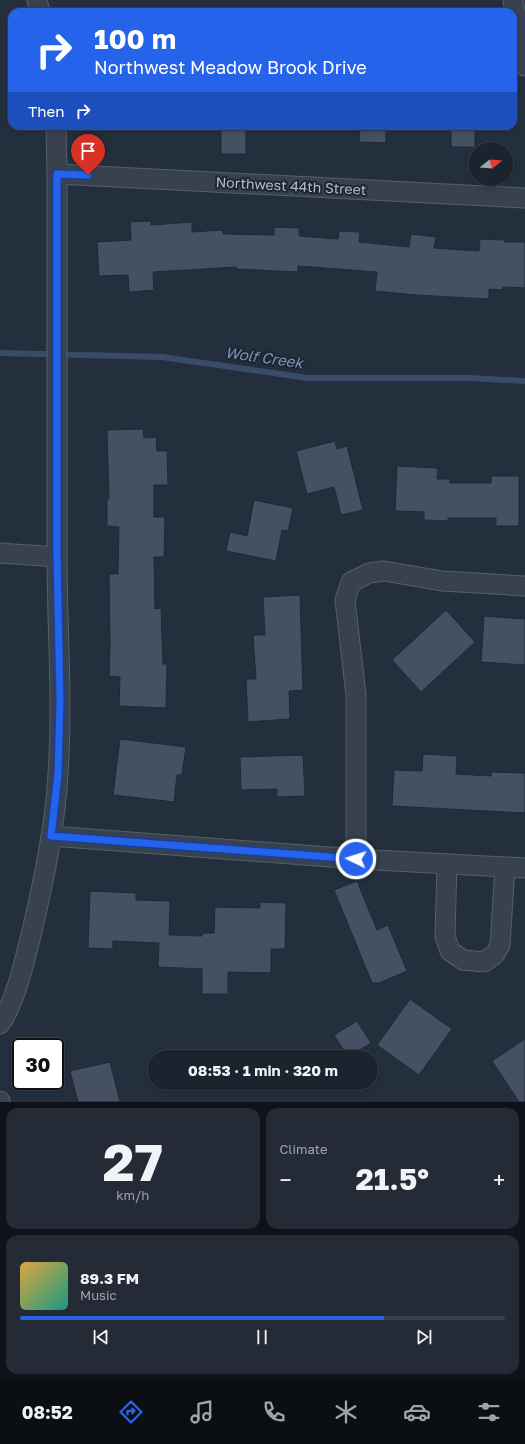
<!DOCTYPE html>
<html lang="en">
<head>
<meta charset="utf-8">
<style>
	body { margin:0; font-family:"Golos Text",sans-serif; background:#242b36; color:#f1f3f6; height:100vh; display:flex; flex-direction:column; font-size:15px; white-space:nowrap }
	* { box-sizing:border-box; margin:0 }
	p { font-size:13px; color:#a0a4aa }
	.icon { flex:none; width:22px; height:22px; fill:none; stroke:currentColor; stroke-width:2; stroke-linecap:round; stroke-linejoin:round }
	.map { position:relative; height:1102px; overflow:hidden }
	.sheet { display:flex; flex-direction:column; gap:6px; padding:6px; background:#0f1319; flex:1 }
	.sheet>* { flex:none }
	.guide { position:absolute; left:8px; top:8px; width:509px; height:122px; border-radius:12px; box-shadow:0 2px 6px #0003,0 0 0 1px #39404a; background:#2563eb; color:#fff; overflow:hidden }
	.needle { width:26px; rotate:73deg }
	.tools { position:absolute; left:469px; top:142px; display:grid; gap:8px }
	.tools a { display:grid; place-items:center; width:44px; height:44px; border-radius:50%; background:#1b232e; box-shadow:0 2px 6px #0003,0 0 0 1px #39404a; font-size:20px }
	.speed { position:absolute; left:12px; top:1038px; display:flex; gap:8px; font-size:20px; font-weight:700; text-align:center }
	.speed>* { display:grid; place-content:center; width:52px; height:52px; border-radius:50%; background:#1b232e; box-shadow:0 2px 6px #0003,0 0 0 1px #39404a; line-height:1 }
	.speed .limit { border:2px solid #111; border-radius:6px; background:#fff; color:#111 }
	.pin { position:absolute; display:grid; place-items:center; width:34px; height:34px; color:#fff; margin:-41px -17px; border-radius:50% 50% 50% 0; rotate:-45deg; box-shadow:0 0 4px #0007 }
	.pin .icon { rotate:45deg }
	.me { position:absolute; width:44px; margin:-22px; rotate:274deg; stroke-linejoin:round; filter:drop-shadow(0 0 3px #0008) }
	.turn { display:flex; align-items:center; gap:14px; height:84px; padding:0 20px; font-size:18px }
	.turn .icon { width:52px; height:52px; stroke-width:2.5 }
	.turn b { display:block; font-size:28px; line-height:34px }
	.then { display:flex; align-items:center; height:38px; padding:0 20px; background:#0003; gap:8px; font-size:15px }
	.big { font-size:30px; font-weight:700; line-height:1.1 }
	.sheet .card { flex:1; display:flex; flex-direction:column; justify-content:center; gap:6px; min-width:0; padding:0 14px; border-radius:12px; background:#242b36 }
	.sheet .dial { align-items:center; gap:0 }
	.dial b { font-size:52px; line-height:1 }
	.song { display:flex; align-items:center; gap:12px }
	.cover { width:48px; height:48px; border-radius:6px; background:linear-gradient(135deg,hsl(40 70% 55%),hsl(170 70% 35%)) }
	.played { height:4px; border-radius:2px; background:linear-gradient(90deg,#2563eb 75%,#39404a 75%) }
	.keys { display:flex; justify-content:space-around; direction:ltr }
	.heat { display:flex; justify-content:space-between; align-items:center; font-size:22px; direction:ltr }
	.sheet .tiles { flex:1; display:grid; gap:6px; grid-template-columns:1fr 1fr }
	.card:last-child { grid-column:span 2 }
	.trip { position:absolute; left:148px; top:1050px; width:230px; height:40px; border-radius:20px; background:#1b232e; box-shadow:0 2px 6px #0003,0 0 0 1px #39404a; font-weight:700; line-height:40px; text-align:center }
	.tab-bar { display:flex; height:64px; justify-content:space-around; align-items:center; background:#0b0e12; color:#a0a4aa }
	.tab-bar .icon { width:28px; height:28px }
	.tab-bar .current { color:#2563eb }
	.tab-bar b { font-size:18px; color:#f1f3f6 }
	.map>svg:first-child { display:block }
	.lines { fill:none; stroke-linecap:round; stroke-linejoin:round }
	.stream { stroke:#394c67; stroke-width:6 }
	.building { fill:#455162; stroke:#1f2835 }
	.minor-casing { stroke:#565f6c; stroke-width:21 }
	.minor { stroke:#38414e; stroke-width:19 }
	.route-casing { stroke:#184099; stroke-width:10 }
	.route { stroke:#2563eb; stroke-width:7 }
	.labels { text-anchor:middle; stroke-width:4; stroke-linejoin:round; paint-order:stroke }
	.street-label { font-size:14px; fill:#b4bcc9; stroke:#1d2633 }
	.water-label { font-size:15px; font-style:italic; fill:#7c92b1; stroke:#1d2633 }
</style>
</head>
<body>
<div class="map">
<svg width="525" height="1102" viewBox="0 0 525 1102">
	<rect width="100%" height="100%" fill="#242f3e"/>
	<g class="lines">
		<path class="stream" d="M 0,353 L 162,357 L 308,378 L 469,378 L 525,381"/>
	</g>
	<g class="building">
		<rect x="221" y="126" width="25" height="28"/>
		<path d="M 360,126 L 386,126 L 386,143 L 359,142 Z"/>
		<rect x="451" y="126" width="24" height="21"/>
		<path d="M 151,221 L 151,225 L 192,222 L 192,232 L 223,230 L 223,234 L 274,235 L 274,227 L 299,228 L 299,236 L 338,239 L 339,231 L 360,232 L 359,242 L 409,247 L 411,234 L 436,237 L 434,248 L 479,251 L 480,239 L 505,240 L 505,242 L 525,242 L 525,288 L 503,287 L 503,290 L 489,289 L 489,299 L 416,295 L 375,291 L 377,272 L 298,266 L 298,272 L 236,269 L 236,267 L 153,272 L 154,290 L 129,292 L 128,275 L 99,276 L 97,242 L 131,240 L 130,222 Z"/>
		<path d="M 143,429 L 144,438 L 156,437 L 157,451 L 167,451 L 168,485 L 154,485 L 154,517 L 165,517 L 164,557 L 154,557 L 155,609 L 161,608 L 163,664 L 167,664 L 166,708 L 119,706 L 120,677 L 109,676 L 110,644 L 109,574 L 118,574 L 119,527 L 107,526 L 107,499 L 109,499 L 107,430 Z"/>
		<path d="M 335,441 L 337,449 L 347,446 L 363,510 L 341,515 L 334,487 L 307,494 L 296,451 Z"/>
		<path d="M 397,466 L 438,468 L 437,479 L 450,479 L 450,483 L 491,483 L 491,476 L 519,476 L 519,526 L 496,526 L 496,518 L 448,518 L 448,521 L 424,520 L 424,512 L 395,511 Z"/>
		<path d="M 254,500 L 293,508 L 288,531 L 282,530 L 276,561 L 226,551 L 230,532 L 247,536 Z"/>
		<path d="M 300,595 L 303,690 L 289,691 L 290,719 L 248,722 L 246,679 L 256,679 L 253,635 L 265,635 L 263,597 Z"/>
		<path d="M 446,610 L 475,642 L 421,692 L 392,660 Z"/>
		<path d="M 484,616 L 525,619 L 525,665 L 481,662 Z"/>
		<path d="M 120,739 L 186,747 L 182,775 L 177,775 L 174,802 L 113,795 Z"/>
		<path d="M 423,754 L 457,756 L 456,774 L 491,776 L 491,772 L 525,773 L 525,813 L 392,806 L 394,770 L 422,771 Z"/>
		<path d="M 303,755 L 305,796 L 277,797 L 277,789 L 241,790 L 240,757 Z"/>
		<path d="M 357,881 L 377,930 L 388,925 L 407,971 L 379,983 L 372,983 L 334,890 Z"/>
		<path d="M 90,891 L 136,893 L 136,900 L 170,901 L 169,935 L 202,936 L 202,933 L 214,933 L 215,907 L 260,908 L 260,902 L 286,903 L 285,949 L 271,949 L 271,973 L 228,972 L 228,994 L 202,994 L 202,969 L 158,967 L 159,943 L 113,941 L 113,949 L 88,948 Z"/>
		<path d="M 410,999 L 452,1029 L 419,1075 L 377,1045 Z"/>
		<path d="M 357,1021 L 371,1043 L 348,1057 L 334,1035 Z"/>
		<path d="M 525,1039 L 525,1102 L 519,1102 L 492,1061 Z"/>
		<path d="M 110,1062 L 120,1102 L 78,1102 L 70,1071 Z"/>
	</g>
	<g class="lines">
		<g class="minor-casing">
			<g id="minor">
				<path d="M 37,0 L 40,12"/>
				<path d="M 513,0 L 525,66"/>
				<path d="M 57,174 L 525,198"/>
				<path d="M 0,553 L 57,557"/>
				<path d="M 51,836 L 356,859 L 525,868"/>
				<path d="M 356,859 L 356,695 L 345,600 L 351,582 L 369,573 L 384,571 L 442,581 L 525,586"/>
				<path d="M 447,864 L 445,936 L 450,951 L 463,960 L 484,962 L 495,954 L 500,945 L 505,867"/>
				<path d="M 0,1024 C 16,1001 25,959 32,931 C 44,879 55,827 58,774 C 63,700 57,627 57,554 C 57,427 57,300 57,174 L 56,126"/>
				<path d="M 0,1101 L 0,1102"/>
			</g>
		</g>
		<use href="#minor" class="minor"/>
	</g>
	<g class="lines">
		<g class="route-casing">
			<path id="route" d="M 88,175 L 57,174 L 57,557 L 60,701 L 58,774 L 51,836 L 356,859"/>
		</g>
		<use href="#route" class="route"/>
	</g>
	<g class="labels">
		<g class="street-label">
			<text transform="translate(291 186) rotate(3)" y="5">Northwest 44th Street</text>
		</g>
		<g class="water-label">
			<text transform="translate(264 358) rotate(8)" y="5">Wolf Creek</text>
		</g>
	</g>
</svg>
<div class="tools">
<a><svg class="needle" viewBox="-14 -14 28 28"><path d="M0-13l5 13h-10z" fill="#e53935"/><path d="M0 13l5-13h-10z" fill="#a0a4aa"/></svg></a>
</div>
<div class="speed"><div class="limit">30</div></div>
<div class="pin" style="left:88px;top:175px;background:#d93025"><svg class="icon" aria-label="arrive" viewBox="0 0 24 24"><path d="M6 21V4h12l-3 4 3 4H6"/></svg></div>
<svg class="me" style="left:356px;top:859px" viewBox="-20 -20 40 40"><circle r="17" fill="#2563eb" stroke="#fff" stroke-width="3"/><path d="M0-11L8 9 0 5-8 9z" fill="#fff"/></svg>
<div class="trip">08:53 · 1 min · 320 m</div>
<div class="guide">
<div class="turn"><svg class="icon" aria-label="right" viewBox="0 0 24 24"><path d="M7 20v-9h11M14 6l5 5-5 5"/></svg><div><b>100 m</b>Northwest Meadow Brook Drive</div></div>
<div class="then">Then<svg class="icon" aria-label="right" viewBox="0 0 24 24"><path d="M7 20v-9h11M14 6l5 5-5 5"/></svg></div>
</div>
</div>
<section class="sheet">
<div class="tiles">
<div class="card dial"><b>27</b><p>km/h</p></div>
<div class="card"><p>Climate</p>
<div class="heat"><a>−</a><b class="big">21.5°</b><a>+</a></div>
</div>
<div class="card">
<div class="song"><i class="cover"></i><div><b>89.3 FM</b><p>Music</p></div></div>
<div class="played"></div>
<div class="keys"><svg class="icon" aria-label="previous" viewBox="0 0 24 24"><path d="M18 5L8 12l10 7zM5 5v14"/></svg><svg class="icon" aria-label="pause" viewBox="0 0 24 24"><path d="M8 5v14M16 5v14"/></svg><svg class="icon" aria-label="next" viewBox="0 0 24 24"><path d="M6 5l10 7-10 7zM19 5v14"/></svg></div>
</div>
</div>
</section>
<nav class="tab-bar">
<b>08:52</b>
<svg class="icon current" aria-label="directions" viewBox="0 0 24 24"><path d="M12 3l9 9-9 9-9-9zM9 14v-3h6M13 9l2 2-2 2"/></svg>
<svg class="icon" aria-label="music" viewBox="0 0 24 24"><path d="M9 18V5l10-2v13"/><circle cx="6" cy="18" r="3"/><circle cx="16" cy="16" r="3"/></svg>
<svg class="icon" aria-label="phone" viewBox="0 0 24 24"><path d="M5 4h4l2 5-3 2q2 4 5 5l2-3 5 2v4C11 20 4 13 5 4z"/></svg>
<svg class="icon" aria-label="climate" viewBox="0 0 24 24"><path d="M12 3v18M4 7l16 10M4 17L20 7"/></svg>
<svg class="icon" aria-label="car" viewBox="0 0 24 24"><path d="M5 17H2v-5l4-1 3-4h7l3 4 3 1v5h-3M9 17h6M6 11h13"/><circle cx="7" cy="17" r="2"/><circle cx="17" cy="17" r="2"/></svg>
<svg class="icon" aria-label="filters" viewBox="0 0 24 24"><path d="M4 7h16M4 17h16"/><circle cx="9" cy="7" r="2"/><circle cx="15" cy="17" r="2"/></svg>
</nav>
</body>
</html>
